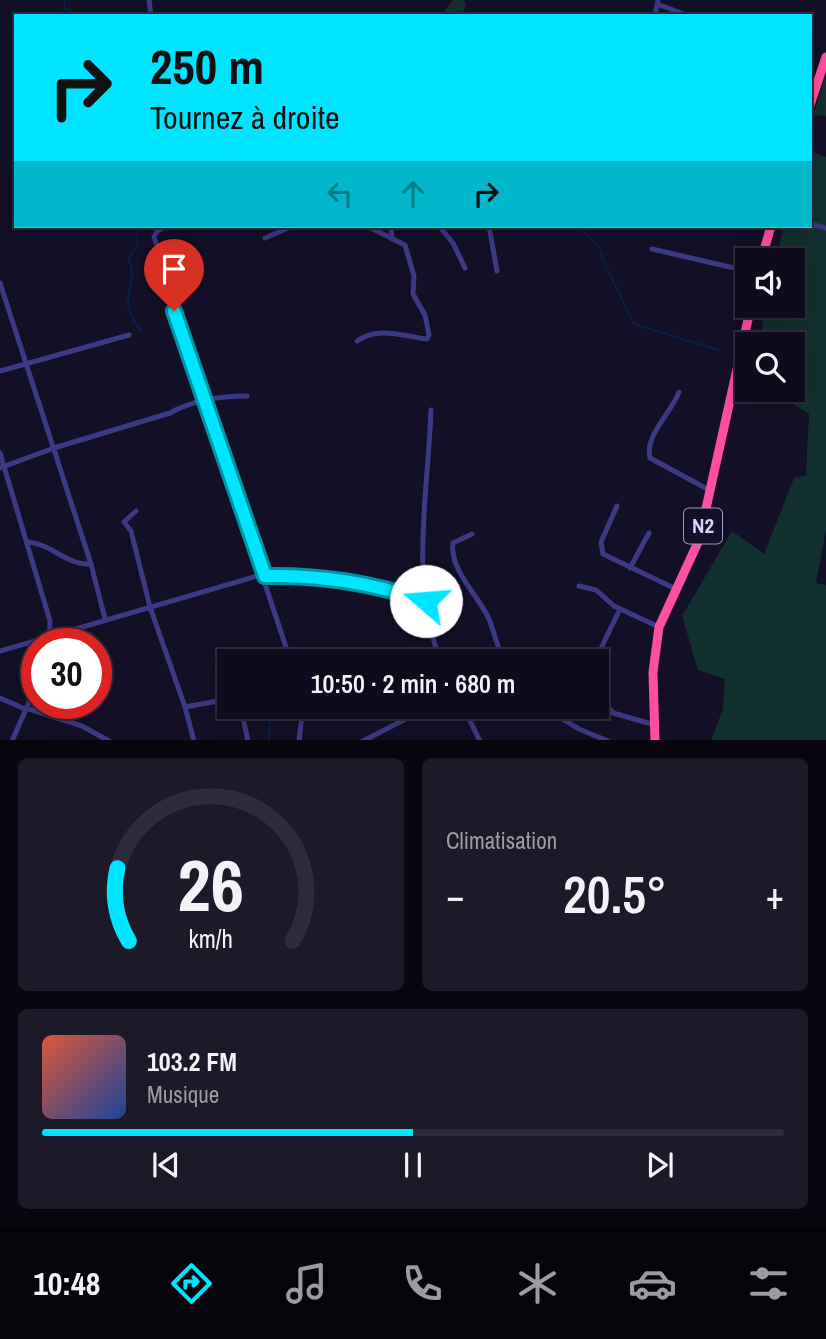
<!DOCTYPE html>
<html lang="fr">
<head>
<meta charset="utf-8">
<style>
	body { margin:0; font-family:"Archivo Narrow",sans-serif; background:#1c1929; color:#f1f3f6; height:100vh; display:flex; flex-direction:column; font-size:26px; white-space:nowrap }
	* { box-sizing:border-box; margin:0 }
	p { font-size:23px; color:#9b9ba3 }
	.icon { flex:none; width:38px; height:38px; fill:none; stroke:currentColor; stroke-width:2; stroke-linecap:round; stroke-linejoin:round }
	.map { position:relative; height:740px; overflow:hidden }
	.drawer { display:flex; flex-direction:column; gap:18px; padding:18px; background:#08060f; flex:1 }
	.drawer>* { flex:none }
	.top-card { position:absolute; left:14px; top:14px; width:798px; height:214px; border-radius:0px; box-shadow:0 4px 18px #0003,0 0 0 2px #2e2b3b; background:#00e5ff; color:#111; overflow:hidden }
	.buttons { position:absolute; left:735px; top:248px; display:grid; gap:14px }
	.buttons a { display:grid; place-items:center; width:70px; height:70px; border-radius:0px; background:#0e0b1c; box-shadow:0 4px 18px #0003,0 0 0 2px #2e2b3b; font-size:35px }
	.speed { position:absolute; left:21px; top:628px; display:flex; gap:14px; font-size:35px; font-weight:700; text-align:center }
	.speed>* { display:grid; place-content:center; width:91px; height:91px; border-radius:50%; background:#0e0b1c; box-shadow:0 4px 18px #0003,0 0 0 2px #2e2b3b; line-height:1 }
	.speed .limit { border:10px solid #d22; background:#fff; color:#111 }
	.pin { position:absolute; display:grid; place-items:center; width:60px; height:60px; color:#fff; margin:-72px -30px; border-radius:50% 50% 50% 0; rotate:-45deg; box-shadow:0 0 7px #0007 }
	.pin .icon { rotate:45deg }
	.me { position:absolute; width:77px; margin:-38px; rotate:288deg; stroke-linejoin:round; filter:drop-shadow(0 0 5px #0008) }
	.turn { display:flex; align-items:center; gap:24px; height:147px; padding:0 21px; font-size:32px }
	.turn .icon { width:91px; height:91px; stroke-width:2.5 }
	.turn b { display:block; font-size:49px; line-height:60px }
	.lanes { display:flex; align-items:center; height:66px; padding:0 21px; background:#0003; justify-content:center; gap:35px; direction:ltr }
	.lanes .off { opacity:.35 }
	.big { font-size:52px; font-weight:600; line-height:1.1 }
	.drawer .widget { flex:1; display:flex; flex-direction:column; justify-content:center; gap:10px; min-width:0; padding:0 24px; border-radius:10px; background:#1c1929 }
	.drawer .dial { align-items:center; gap:0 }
	.dial svg { height:182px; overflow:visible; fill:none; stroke:#2e2b3b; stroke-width:7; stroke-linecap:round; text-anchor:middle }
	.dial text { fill:#f1f3f6; stroke:none }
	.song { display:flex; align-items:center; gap:21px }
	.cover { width:84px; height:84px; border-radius:10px; background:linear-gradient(135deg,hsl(10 70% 55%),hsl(220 70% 35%)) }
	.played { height:7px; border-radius:4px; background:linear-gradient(90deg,#00e5ff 50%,#2e2b3b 50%) }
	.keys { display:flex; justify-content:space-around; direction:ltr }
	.heat { display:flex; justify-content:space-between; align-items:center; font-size:38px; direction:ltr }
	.drawer .tiles { flex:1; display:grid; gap:18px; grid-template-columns:1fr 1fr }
	.widget:last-child { grid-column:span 2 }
	.trip { position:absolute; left:217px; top:649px; width:392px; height:70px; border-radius:0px; background:#0e0b1c; box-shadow:0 4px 18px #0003,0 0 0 2px #2e2b3b; font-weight:600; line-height:70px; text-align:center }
	.tab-bar { display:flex; height:112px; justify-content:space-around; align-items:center; background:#06040b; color:#9b9ba3 }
	.tab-bar .icon { width:49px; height:49px }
	.tab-bar .current { color:#00e5ff }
	.tab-bar b { font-size:32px; color:#f1f3f6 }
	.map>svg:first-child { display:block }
	.green { fill:#12302f }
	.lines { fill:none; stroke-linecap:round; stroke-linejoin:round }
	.stream { stroke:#0a1f44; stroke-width:2 }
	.street-tunnel { stroke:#312d47; stroke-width:5; stroke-dasharray:5 2.5; stroke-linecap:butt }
	.street { stroke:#3d3a85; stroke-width:5 }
	.highway { stroke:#ff4fa3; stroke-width:9 }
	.route-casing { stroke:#0095a6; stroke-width:18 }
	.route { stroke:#00e5ff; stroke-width:12 }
	.labels { text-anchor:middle; stroke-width:7; stroke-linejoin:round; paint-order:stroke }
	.shield { fill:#130f26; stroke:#9e99be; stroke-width:2 }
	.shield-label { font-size:21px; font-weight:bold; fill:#d9d4ff }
</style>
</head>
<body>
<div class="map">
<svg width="826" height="741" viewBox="0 0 826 741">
	<rect width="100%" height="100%" fill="#130f26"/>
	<g class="green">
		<path d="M 453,0 L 464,0 L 466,5 L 461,16 L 440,16 Z"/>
		<path d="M 826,75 L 826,116 L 813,115 Z"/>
		<path d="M 810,151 L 826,157 L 826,529 L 816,583 L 826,585 L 826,740 L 711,740 L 723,709 L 725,679 L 698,670 L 682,616 L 732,531 L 764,554 L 794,478 L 806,475 L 809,414 L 770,390 L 793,390 L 793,345 L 761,345 L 764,306 L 793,306 L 793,261 L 775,261 L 784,226 L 810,226 Z"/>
	</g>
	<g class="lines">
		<g class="stream">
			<path d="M 65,0 L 64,9 L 71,10 L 71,16"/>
			<path d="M 135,226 C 140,239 138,247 129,257 C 129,263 133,269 132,273 C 129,302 121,306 142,332"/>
			<path d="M 578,226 L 599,246 L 603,260 L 634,324 L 721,351"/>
			<path d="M 269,741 L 270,721 L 277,707"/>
		</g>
		<path class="street-tunnel" d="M 757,226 L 764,227"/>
		<g class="street">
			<path d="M 149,0 L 151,16"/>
			<path d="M 657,4 L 689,16"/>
			<path d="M 655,16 L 658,0"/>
			<path d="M 810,224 L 826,228"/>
			<path d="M 167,226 L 157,231 L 154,237 L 166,271 L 174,311 L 291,662"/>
			<path d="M 391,226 L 392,239"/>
			<path d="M 439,226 L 453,243 L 465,268"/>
			<path d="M 489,226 L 497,271"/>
			<path d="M 265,238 L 293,226"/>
			<path d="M 652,249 L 747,271"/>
			<path d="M 0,283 L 91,564 L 105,619"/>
			<path d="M 357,341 C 378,326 403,336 427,339 L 429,335 L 425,315 L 413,294 L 414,276 L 405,245 L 367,226"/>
			<path d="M 0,371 L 129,335"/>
			<path d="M 679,392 C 672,412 644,436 650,458 L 711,491"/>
			<path d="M 431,410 C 428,494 409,581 441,662"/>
			<path d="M 0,453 L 50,621 L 49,644"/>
			<path d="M 0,468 L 54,448 L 170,413 C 193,400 221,396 247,396"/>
			<path d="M 617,506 L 601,542 L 603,554 L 678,590"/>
			<path d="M 136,511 L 124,522 L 131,531 L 150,607 L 185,707 L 229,699"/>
			<path d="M 472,534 L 453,543 C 449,570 479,596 489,619 C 495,634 497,648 505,662"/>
			<path d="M 28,542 C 52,544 67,566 91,564"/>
			<path d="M 630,568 L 649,533"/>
			<path d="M 579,586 L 596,590 L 614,606 L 659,627"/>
			<path d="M 602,646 L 620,609"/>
			<path d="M 0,651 L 257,576 L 333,577 L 372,584 L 426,601"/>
			<path d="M 408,662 L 437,651"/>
			<path d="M 600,684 L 601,699 L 613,713 L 655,725"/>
			<path d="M 0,698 L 25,709"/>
			<path d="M 185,707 L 194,741"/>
			<path d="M 238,707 L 242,713 L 248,741"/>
			<path d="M 463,707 L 480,741"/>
			<path d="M 543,707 L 579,729 L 608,741"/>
			<path d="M 26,708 L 82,726 L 109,741"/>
			<path d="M 12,741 L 37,684"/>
			<path d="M 299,741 L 303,707"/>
			<path d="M 363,741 L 429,707"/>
		</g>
		<g class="highway">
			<path d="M 810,105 L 826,57"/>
			<path d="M 761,261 L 771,226"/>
			<path d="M 655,741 L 653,672 L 659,627 L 699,540 L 751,306"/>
		</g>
	</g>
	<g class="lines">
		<g class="route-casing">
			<path id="route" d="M 174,311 L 265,576 C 322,575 371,583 426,601"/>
		</g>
		<use href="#route" class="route"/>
	</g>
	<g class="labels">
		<rect class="shield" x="684" y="508.5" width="38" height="35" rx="5"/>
		<g class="shield-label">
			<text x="703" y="533">N2</text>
		</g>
	</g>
</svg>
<div class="buttons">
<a><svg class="icon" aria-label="sound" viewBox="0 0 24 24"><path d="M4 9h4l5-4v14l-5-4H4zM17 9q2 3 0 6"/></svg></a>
<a><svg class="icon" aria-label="search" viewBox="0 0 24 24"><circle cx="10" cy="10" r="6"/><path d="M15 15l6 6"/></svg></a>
</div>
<div class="speed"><div class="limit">30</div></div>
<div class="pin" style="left:174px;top:311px;background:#d93025"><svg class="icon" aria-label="arrive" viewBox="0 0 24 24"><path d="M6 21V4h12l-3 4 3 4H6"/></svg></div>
<svg class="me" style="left:426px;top:601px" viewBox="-20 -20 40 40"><circle r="19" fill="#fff"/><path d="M0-13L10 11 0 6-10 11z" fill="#00e5ff"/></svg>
<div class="trip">10:50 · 2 min · 680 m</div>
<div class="top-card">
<div class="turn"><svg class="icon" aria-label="right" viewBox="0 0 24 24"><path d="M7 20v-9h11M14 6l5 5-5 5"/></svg><div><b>250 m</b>Tournez à droite</div></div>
<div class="lanes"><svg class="icon off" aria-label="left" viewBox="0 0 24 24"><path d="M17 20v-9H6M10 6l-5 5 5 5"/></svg><svg class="icon off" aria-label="ahead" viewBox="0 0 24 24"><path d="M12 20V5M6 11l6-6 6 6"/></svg><svg class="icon" aria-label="right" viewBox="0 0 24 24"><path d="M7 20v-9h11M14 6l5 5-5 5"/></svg></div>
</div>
</div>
<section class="drawer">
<div class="tiles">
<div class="widget dial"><svg viewBox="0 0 100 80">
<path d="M14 69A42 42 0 1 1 86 69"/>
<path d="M14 69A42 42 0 0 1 9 37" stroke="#00e5ff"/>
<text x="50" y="56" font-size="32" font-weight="700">26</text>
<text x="50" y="72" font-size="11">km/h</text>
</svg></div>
<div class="widget"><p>Climatisation</p>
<div class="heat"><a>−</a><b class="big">20.5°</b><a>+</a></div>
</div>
<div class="widget">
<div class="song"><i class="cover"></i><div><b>103.2 FM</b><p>Musique</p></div></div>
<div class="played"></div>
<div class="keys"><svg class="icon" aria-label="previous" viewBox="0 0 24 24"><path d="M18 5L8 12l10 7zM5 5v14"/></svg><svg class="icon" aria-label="pause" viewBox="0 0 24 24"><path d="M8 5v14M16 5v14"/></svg><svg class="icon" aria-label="next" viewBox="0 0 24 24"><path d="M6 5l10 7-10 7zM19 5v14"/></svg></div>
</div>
</div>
</section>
<nav class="tab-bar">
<b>10:48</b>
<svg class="icon current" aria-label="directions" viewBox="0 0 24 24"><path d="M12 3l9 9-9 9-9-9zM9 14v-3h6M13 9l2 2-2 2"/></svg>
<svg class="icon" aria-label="music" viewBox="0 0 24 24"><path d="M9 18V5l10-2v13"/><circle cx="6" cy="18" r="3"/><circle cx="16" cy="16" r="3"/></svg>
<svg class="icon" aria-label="phone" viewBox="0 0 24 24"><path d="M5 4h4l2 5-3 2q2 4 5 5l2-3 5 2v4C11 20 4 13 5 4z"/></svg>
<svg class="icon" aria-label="climate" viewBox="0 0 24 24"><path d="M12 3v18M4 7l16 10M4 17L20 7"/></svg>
<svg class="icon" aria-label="car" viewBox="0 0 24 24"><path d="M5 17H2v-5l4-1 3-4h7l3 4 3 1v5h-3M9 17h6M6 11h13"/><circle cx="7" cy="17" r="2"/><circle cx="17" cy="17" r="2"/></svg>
<svg class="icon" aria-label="filters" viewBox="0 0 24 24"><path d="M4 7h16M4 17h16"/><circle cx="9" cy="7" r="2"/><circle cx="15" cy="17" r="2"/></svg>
</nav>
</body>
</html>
